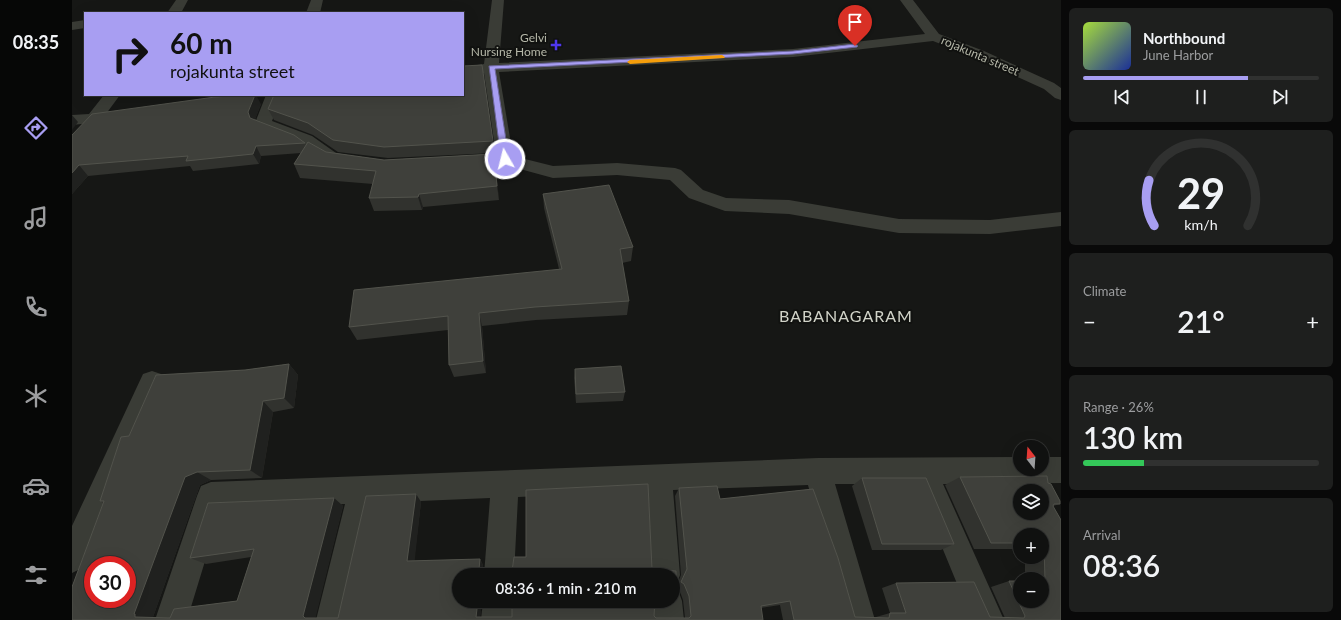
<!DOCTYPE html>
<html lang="en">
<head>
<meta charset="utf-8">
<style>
	body { margin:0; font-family:Lato,sans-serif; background:#1e1f1e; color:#f1f3f6; height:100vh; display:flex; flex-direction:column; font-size:15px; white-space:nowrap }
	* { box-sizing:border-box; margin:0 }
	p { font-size:13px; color:#9c9d9f }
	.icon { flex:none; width:22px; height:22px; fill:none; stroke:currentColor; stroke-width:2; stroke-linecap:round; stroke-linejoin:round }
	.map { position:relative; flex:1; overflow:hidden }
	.drawer { display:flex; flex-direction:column; gap:8px; padding:8px; background:#090909; width:280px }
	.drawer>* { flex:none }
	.top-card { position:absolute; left:12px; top:12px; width:380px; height:84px; border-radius:0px; box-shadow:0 4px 16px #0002,0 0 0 1px #303130; background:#a89ef2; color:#111; overflow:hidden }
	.needle { width:26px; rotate:343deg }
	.controls { position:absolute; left:941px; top:440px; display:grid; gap:8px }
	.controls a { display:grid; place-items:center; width:36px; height:36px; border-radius:50%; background:#101110; box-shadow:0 4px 16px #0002,0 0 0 1px #303130; font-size:20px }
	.speed { position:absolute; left:12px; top:556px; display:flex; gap:8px; font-size:20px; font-weight:700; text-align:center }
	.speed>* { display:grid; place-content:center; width:52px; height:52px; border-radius:50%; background:#101110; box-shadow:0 4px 16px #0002,0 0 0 1px #303130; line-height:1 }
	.speed .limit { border:6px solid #d22; background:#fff; color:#111 }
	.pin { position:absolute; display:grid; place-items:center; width:34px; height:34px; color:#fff; margin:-41px -17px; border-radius:50% 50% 50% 0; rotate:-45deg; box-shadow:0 0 4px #0007 }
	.pin .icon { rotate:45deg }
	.me { position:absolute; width:44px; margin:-22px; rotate:352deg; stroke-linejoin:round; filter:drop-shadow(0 0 3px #0008) }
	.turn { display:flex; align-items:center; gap:14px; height:84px; padding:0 20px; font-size:18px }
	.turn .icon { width:52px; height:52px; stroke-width:2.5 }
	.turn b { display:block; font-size:28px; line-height:34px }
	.big { font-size:30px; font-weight:600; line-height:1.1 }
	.drawer .card { flex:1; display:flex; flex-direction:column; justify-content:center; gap:6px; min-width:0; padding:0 14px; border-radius:6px; background:#1e1f1e }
	.drawer .dial { align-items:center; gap:0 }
	.dial svg { height:104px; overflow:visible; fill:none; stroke:#303130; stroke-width:7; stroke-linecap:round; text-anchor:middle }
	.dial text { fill:#f1f3f6; stroke:none }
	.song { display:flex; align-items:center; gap:12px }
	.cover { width:48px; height:48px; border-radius:6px; background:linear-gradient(135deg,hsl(80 70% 55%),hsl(230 70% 35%)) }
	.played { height:4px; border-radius:2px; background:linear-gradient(90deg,#a89ef2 70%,#303130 70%) }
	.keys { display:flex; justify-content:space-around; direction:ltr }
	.heat { display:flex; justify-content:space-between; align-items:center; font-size:22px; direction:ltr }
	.charge { height:6px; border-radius:3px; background:linear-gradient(90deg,#34c759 26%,#303130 0) }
	.trip { position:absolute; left:380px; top:568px; width:228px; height:40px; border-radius:20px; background:#101110; box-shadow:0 4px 16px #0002,0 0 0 1px #303130; font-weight:600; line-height:40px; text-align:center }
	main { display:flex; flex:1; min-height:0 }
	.menu { display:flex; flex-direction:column; width:72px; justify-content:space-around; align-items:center; background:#060706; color:#9c9d9f }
	.menu .icon { width:28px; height:28px }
	.menu .selected { color:#a89ef2 }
	.menu b { font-size:18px; color:#f1f3f6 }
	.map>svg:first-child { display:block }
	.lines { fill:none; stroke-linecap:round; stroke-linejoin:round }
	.minor { fill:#3a3c36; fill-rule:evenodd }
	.wall { fill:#31322e; fill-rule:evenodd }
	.shaded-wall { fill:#20211f }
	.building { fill:#3f403b; stroke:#52534c; fill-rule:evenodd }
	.route { fill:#a89ef2; stroke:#6d679d }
	.slow { fill:#f59e0b }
	.poi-dot { fill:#4f37ed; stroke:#111210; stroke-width:1.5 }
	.labels { text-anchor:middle; stroke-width:4; stroke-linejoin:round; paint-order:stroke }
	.far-poi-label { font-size:12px; fill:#b5b7a8; stroke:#111210; text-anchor:end }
	.far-street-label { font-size:12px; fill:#b5b7a8; stroke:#111210 }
	.quarter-label { font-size:16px; letter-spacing:1px; fill:#d1d3c8; stroke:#111210 }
</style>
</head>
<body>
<main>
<nav class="menu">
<b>08:35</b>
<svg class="icon selected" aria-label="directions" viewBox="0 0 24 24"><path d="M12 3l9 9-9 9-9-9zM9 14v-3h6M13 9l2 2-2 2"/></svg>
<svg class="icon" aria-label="music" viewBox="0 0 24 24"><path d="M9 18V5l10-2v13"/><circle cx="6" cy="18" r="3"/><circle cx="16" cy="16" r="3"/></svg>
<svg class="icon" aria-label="phone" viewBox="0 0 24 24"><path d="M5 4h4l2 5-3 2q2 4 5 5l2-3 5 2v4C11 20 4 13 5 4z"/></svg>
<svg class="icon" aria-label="climate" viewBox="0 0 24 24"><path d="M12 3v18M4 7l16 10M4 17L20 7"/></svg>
<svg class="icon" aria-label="car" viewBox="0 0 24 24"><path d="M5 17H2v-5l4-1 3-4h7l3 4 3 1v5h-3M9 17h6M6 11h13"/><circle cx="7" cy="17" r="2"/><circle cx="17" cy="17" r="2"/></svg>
<svg class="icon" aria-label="filters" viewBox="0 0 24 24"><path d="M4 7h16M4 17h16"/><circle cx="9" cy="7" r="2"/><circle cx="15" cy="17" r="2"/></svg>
</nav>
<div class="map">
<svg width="989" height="620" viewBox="0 0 989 620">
	<rect width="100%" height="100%" fill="#161715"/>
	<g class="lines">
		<g class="minor">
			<path d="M 104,0 L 116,0 L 109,13 L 95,13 Z"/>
			<path d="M 239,0 L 251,0 L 248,13 L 234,13 Z"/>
			<path d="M 420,0 L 432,0 L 427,63 L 721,49 L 853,34 L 828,0 L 841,0 L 867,34 L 912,51 L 982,83 L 989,88 L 989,100 L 983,98 L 972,89 L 902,57 L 861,41 L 721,57 L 427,72 L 441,156 L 481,166 L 545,163 L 603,168 L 609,170 L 631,190 L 654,198 L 717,200 L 827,219 L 918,220 L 989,212 L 989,226 L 918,234 L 827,233 L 717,214 L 653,211 L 617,198 L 598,180 L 545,175 L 481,178 L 433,165 L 394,167 L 388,165 L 385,161 L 388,157 L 424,154 L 412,73 L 391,75 L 391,67 L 412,64 Z"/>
			<path d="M 13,20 L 13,28 L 0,30 L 0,22 Z"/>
			<path d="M 32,95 L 48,95 L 28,122 L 0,125 L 0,115 L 17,114 Z"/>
			<path d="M 194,95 L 210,95 L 200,121 L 240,136 L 264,153 L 276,155 L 279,159 L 276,163 C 254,169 244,151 226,143 C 213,137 199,132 185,127 L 183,123 Z"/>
			<path d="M 80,371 L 89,374 L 92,382 L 10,568 L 0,573 L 0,526 L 71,374 Z"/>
			<path d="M 948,457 L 948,469 L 970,469 L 970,457 L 989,457 L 989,483 L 871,484 L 932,620 L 900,620 L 844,484 L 763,484 L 803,620 L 771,620 L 736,485 L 601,490 L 608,575 L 604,586 L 601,587 L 601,575 L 578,575 L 574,491 L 446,497 L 442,575 L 412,575 L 418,498 L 301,503 L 276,620 L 244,620 L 273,504 L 149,509 L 115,620 L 83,620 L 125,496 L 129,486 L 139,482 L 746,458 Z"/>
			<path d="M 601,588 L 606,590 L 610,601 L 612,620 L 580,620 L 580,601 L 601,601 Z"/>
			<path d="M 411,601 L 441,601 L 441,620 L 409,620 Z"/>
		</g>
	</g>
	<g class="wall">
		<path d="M 410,65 L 422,153 L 316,158 L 266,152 L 241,135 L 202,120 L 196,109 L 391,95 Z"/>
		<path d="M 189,104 L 183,119 L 233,143 L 234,145 L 254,152 L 312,160 L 422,154 L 427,200 L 351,207 L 350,210 L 302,211 L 297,198 L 301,184 L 228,178 L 222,164 L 229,153 L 189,156 L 187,164 L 121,171 L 118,166 L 16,176 L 0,194 L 0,135 Z"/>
		<path d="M 471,194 L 561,247 L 559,261 L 550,263 L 557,301 L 555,315 L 464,320 L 410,326 L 414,373 L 382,377 L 377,365 L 376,330 L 285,340 L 277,327 L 487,269 L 472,208 Z"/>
		<path d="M 217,364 L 226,375 L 222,408 L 201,412 L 190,478 L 139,480 L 128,485 L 81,617 L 98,618 L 102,609 L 165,601 L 179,557 L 134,564 L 118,558 L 136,503 L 262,498 L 271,506 L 243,618 L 266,618 L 294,496 L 344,494 L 349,502 L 342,561 L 408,559 L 411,565 L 411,571 L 440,571 L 442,557 L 454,557 L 454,490 L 576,484 L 580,569 L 604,571 L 604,587 L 609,575 L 603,496 L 607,488 L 645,486 L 648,499 L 741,489 L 766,558 L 783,617 L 804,618 L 804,617 L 818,613 L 810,588 L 824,583 L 902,582 L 918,617 L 933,618 L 919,587 L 937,581 L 948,581 L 948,601 L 970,601 L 970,579 L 953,579 L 953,557 L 970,557 L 970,535 L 948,535 L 948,549 L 902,549 L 873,485 L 888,477 L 975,476 L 976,483 L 979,484 L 988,501 L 988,504 L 981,506 L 989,520 L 989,620 L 711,620 L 708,605 L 689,608 L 691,620 L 0,620 L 0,587 L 31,503 L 28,501 L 48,440 L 49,437 L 57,436 L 84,375 L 173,370 ZM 948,491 L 970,491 L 970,513 L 948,513 ZM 21,565 L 55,565 L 55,599 L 21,599 ZM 387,575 L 601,575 L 601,598 L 604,595 L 604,588 L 607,589 L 611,600 L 613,618 L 584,618 L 582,616 L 583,601 L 440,601 L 440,617 L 408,617 L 410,601 L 387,601 Z"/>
		<path d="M 503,369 L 553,392 L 551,401 L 504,403 L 502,378 Z"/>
		<path d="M 790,478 L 882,544 L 869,550 L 800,550 L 780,486 Z"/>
	</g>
	<g class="shaded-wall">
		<path d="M 183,95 L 184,95 L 189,104 L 182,122 L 178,118 L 176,112 Z"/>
		<path d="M 0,115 L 6,122 L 0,130 Z"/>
		<path d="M 184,146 L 189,156 L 187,164 L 181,154 Z"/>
		<path d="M 422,154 L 424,167 L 427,200 L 425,186 Z"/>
		<path d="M 7,165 L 16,176 L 0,194 L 0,173 Z"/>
		<path d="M 347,194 L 351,207 L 350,210 L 346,197 Z"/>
		<path d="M 407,313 L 410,326 L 414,373 L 411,361 Z"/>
		<path d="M 217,364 L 226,375 L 222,408 L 212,398 Z"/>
		<path d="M 191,401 L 201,412 L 190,478 L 178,470 Z"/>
		<path d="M 125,472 L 139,480 L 128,485 L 81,617 L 63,617 L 62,614 L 113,477 Z"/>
		<path d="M 344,494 L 349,502 L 342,567 L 335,561 Z"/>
		<path d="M 262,498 L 271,506 L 243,620 L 233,618 L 231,616 Z"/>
		<path d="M 408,559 L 411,565 L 410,575 L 407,569 Z"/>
		<path d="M 406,601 L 410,601 L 408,620 L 404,617 Z"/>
	</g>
	<g class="building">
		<path d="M 410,65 L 421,141 L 312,147 L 261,140 L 236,123 L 196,109 L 202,95 L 391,95 L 391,66 Z"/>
		<path d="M 173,95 L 183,95 L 176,112 L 178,118 L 222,135 L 233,143 L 184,146 L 181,154 L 114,161 L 116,156 L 7,165 L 0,173 L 0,135 L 20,114 L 143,97 Z"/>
		<path d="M 236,142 L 254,152 L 312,160 L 422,154 L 425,186 L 347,194 L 346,197 L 297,198 L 304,171 L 222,164 Z"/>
		<path d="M 537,185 L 561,247 L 548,249 L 557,301 L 463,307 L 407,313 L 411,361 L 377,365 L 376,316 L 277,327 L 282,290 L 490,269 L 471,194 Z"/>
		<path d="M 217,364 L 212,398 L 191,401 L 178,470 L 125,472 L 113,477 L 62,614 L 63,614 L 63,617 L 98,618 L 102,609 L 165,601 L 182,549 L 118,558 L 136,503 L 262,498 L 231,616 L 233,618 L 266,618 L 294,496 L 344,494 L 335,561 L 408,559 L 407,569 L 408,571 L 440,571 L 442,557 L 454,557 L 454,490 L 576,484 L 580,569 L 604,571 L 604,595 L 601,595 L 601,575 L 387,575 L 387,601 L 406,601 L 404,617 L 440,617 L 440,601 L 583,601 L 582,616 L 584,618 L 617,618 L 619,616 L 617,596 L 612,584 L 609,582 L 615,569 L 607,488 L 645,486 L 648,499 L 741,489 L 766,558 L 783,617 L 817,618 L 818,613 L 834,613 L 824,583 L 902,582 L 918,617 L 952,618 L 953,616 L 937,581 L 948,581 L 948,601 L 970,601 L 970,581 L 973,581 L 972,543 L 970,543 L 970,535 L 948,535 L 948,543 L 919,543 L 888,477 L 975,476 L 976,483 L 979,484 L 988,501 L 988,504 L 982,504 L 981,506 L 989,520 L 989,620 L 722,620 L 718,601 L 689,606 L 691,620 L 0,620 L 0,587 L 32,501 L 28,501 L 48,440 L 49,437 L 57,436 L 84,375 L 173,370 ZM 948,491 L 970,491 L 970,513 L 948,513 ZM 21,565 L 55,565 L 55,599 L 21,599 Z"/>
		<path d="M 549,366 L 553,392 L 504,394 L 503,369 Z"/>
		<path d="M 790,478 L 854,478 L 882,544 L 810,544 Z"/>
	</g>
	<path class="route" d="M 783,44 L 786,46 L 785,47 L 721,54 L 423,69 L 437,159 L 433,161 L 429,159 L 417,66 L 721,51 Z"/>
	<path class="slow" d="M 650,55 L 653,57 L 652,58 L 558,64 L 555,62 L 558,60 Z"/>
	<path class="poi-dot" d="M482 39h4v4h4v4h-4v4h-4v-4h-4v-4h4z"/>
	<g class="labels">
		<g class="far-poi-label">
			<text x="475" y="42">Gelvi<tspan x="475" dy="14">Nursing Home</tspan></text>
		</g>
		<g class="far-street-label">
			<text transform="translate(908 56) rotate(23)" y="4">rojakunta street</text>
		</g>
		<g class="quarter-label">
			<text x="774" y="322">BABANAGARAM</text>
		</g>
	</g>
</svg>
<div class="controls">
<a><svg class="needle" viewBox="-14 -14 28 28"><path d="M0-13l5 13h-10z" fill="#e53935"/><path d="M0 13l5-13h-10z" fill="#9c9d9f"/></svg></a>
<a><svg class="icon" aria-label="layers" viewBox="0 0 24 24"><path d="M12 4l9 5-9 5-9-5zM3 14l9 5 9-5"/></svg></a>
<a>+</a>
<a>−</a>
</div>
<div class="speed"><div class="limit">30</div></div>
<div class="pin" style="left:783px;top:46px;background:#d93025"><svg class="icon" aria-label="arrive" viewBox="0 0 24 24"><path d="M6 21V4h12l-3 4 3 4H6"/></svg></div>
<svg class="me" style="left:433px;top:159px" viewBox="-20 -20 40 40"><circle r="17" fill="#a89ef2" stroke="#fff" stroke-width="3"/><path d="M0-11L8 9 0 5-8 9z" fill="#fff"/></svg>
<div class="trip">08:36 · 1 min · 210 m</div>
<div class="top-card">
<div class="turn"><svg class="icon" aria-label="right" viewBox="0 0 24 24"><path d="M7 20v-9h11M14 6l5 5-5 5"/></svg><div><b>60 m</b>rojakunta street</div></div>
</div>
</div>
<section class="drawer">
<div class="card">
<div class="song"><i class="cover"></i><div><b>Northbound</b><p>June Harbor</p></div></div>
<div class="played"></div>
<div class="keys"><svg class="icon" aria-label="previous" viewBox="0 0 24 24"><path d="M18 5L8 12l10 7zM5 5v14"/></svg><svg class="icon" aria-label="pause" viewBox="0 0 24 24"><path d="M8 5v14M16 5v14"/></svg><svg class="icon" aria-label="next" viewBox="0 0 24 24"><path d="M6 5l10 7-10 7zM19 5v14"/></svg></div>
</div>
<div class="card dial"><svg viewBox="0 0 100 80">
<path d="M14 69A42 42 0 1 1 86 69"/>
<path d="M14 69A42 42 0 0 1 10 34" stroke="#a89ef2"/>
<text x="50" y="56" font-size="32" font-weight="700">29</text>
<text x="50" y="72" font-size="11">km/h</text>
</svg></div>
<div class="card"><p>Climate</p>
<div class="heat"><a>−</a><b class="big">21°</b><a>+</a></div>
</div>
<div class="card"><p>Range · 26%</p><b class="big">130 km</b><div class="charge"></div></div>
<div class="card"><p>Arrival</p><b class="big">08:36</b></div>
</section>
</main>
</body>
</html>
